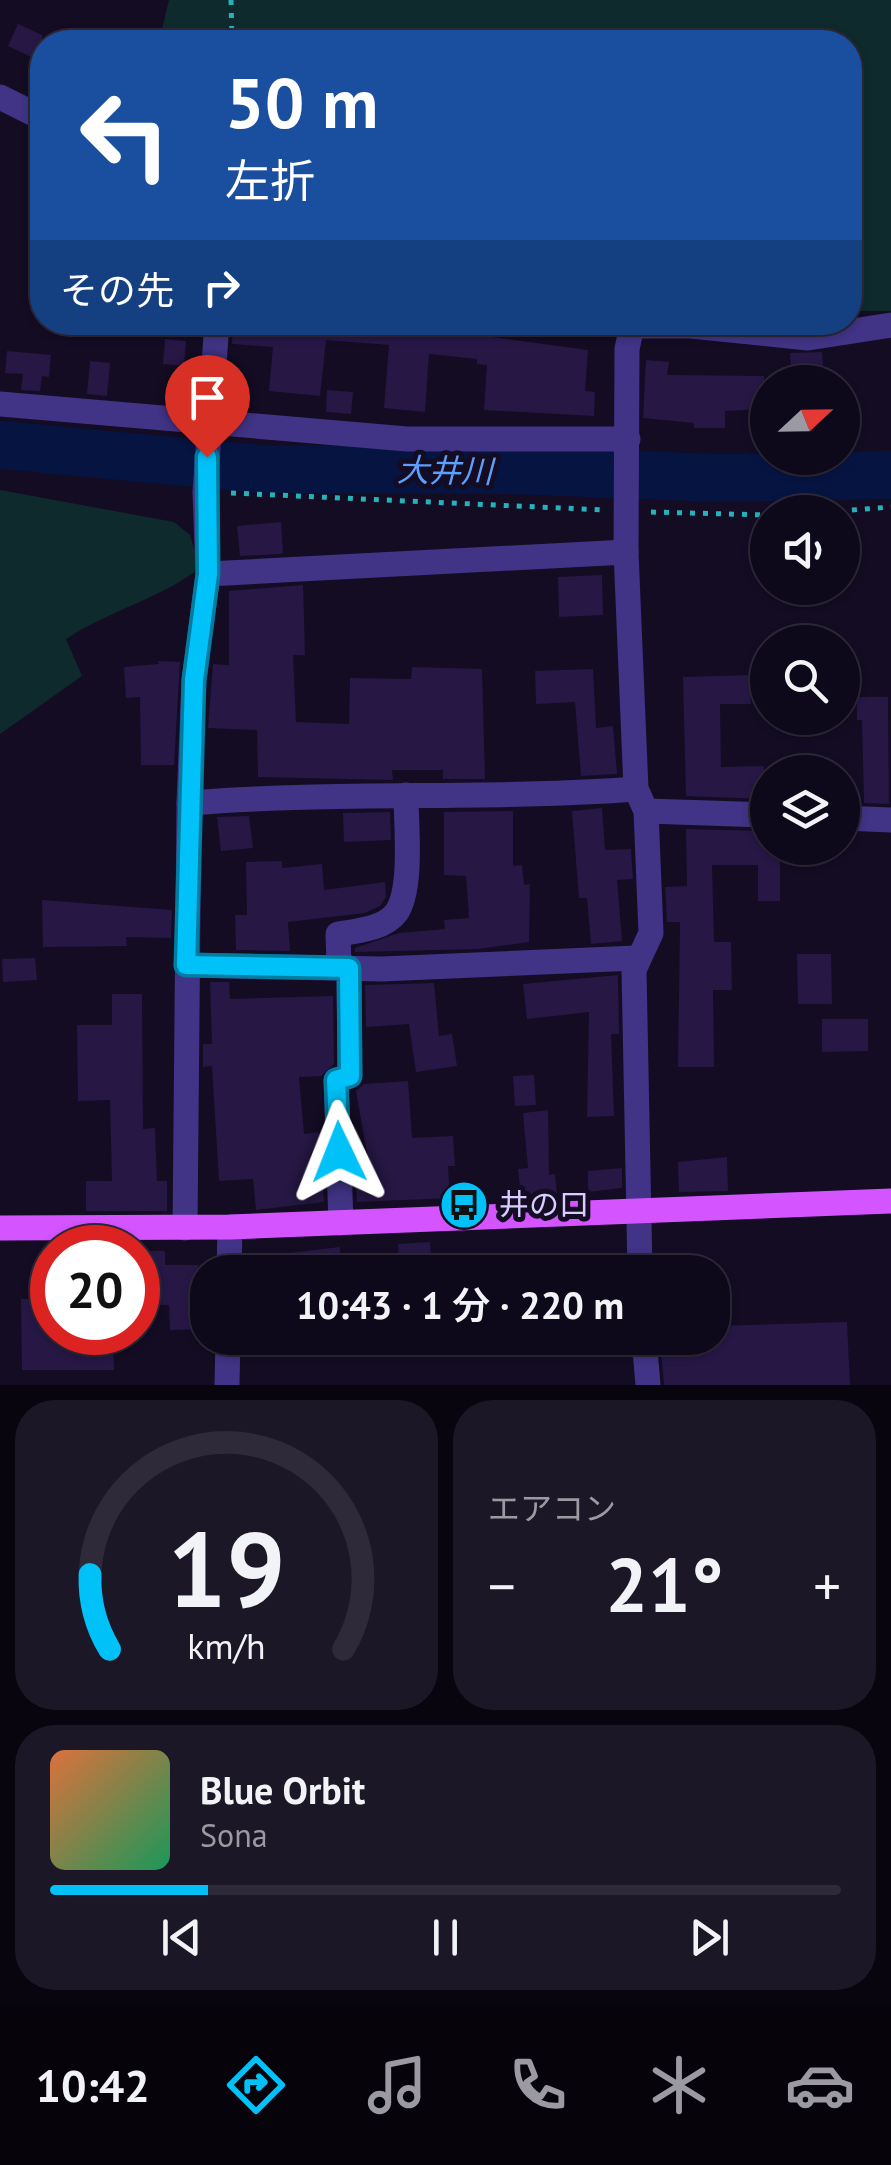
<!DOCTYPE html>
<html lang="ja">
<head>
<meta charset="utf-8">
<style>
	body { margin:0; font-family:"PT Sans","Noto Sans JP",sans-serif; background:#1c1727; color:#f1f3f6; height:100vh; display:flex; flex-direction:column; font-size:38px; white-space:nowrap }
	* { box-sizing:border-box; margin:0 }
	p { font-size:32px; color:#9b9aa2 }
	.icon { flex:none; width:55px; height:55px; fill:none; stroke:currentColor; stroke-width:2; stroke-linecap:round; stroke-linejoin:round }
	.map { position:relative; height:1385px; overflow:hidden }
	.panel { display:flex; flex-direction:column; gap:15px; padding:15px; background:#08050e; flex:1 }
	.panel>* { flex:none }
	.hud { position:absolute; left:30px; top:30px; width:832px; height:305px; border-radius:40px; box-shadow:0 2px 8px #0004,0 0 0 2px #2e2a39; background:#1a4fa0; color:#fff; overflow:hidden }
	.needle { width:65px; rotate:68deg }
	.tools { position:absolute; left:750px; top:365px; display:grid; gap:20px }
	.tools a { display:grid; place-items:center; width:110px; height:110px; border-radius:50%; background:#0e091a; box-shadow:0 2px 8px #0004,0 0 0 2px #2e2a39; font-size:50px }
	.speed { position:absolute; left:30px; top:1225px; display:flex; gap:20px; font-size:50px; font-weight:700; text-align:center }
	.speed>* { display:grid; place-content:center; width:130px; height:130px; border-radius:50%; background:#0e091a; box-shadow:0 2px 8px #0004,0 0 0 2px #2e2a39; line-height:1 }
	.speed .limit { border:15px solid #d22; background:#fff; color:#111 }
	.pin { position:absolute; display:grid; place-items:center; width:85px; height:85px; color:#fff; margin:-102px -42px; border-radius:50% 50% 50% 0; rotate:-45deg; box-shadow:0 0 10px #0007 }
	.pin .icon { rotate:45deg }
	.me { position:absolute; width:110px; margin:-55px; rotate:358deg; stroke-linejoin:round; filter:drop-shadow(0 0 8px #0008) }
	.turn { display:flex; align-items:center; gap:35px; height:210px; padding:0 30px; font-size:45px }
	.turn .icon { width:130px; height:130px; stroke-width:2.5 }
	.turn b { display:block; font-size:70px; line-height:85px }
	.then { display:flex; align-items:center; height:95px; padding:0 30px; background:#0003; gap:20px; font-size:38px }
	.big { font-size:75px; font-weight:600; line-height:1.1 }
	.panel .widget { flex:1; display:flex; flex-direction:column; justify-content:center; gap:15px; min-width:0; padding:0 35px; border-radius:40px; background:#1c1727 }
	.panel .dial { align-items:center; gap:0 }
	.dial svg { height:260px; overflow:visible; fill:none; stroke:#2e2a39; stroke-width:7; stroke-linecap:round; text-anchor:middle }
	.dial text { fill:#f1f3f6; stroke:none }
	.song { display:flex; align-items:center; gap:30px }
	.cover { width:120px; height:120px; border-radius:15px; background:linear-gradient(135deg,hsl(20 70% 55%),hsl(150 70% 35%)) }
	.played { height:10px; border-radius:5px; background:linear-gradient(90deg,#00c1f8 20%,#2e2a39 20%) }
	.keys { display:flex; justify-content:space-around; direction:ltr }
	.heat { display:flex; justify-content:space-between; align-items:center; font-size:55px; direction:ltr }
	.panel .tiles { flex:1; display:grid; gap:15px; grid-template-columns:1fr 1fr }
	.widget:last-child { grid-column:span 2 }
	.trip { position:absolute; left:190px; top:1255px; width:540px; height:100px; border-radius:40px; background:#0e091a; box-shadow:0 2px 8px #0004,0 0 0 2px #2e2a39; font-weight:600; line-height:100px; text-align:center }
	.menu { display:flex; height:160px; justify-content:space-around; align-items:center; background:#06040a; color:#9b9aa2 }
	.menu .icon { width:70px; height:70px }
	.menu .current { color:#00c1f8 }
	.menu b { font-size:45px; color:#f1f3f6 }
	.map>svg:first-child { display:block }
	.green { fill:#0f2a2d }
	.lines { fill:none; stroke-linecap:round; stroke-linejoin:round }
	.river { stroke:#061442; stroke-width:48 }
	.building { fill:#261745 }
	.path { stroke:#25b2bb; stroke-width:5; stroke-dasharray:5 8; stroke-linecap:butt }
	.minor { stroke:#413385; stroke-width:25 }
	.major { stroke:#d454ff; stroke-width:25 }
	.route-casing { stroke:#007da1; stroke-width:25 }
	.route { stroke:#00c1f8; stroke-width:18 }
	.labels { text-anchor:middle; stroke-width:10; stroke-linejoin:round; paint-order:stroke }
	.poi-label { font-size:30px; fill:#d9cdff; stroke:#130c23; text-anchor:start }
	.water-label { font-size:32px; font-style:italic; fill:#5b9fff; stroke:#130c23 }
</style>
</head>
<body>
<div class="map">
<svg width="891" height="1385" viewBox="0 0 891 1385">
	<rect width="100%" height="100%" fill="#130c23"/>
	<g class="green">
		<path d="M 169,0 L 891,0 L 891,311 L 850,311 L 850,42 L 159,42 Z"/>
		<path d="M 0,490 L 174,522 L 190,535 L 200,568 C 163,597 109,611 66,639 L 82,676 L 0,734 Z"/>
	</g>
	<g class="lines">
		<path class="river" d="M 0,445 L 260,469 L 506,470 L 718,478 L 891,475"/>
	</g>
	<g class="building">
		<path d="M 18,24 L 42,35 L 42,62 L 8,46 Z"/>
		<path d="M 233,322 L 447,322 L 446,331 L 588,350 L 585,391 L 595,392 L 594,416 L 484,410 L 487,365 L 477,364 L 477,359 L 429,354 L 425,412 L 384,408 L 389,345 L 326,340 L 320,396 L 269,391 L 273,347 L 232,344 Z"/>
		<path d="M 165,339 L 186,341 L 184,366 L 163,364 Z"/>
		<path d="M 7,351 L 51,355 L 49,377 L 42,376 L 40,391 L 21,390 L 23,374 L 5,373 Z"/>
		<path d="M 822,352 L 823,367 L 791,367 L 790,353 Z"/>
		<path d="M 646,360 L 669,362 L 667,375 L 764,376 L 766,409 L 725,411 L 725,428 L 694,428 L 694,423 L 643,418 Z"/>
		<path d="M 90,361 L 110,363 L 107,396 L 87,394 Z"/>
		<path d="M 327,390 L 353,392 L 351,414 L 326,412 Z"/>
		<path d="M 281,522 L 283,554 L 240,556 L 237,526 Z"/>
		<path d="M 602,575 L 603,615 L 559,617 L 558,577 Z"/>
		<path d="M 303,585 L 305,655 L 293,655 L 296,722 L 349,724 L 350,678 L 411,679 L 412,667 L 482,669 L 485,779 L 443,779 L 443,770 L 392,770 L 393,780 L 258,777 L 257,730 L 208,728 L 213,664 L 229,665 L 229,591 Z"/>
		<path d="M 158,661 L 180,662 L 174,765 L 141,765 L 140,697 L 126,698 L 124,667 L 159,664 Z"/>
		<path d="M 593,669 L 596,728 L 613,726 L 617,774 L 581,776 L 575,702 L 536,704 L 535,671 Z"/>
		<path d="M 750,675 L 751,704 L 720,704 L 721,767 L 764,766 L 764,799 L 686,796 L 683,677 Z"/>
		<path d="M 857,697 L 888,697 L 889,804 L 864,803 L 862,720 L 857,720 Z"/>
		<path d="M 602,808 L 605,850 L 631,849 L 633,879 L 617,880 L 622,941 L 591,944 L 587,898 L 579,898 L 572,811 Z"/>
		<path d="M 513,811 L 513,866 L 522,865 L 524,885 L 530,884 L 529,942 L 478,949 L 355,952 L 355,948 L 399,933 L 445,929 L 444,920 L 469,918 L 466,876 L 444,875 L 444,812 Z"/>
		<path d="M 390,812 L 391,840 L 344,842 L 343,813 Z"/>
		<path d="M 249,816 L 253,848 L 221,851 L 217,817 Z"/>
		<path d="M 686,829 L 768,831 L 768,848 L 780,848 L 780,901 L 758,901 L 758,865 L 712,865 L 714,942 L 731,942 L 732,990 L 713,990 L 714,1067 L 678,1067 L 680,922 L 667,922 L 665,887 L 687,886 Z"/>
		<path d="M 282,861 L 282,868 L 322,864 L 324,890 L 385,882 L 386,897 L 380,906 L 365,913 L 288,922 L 290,951 L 236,950 L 235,915 L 247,915 L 246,862 Z"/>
		<path d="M 42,900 L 172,910 L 171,938 L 126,937 L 127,946 L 43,947 Z"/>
		<path d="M 797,954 L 831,954 L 832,1004 L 798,1004 Z"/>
		<path d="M 35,958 L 37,980 L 3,982 L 2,959 Z"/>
		<path d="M 618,975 L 619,1034 L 611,1034 L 614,1116 L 587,1117 L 589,1012 L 527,1019 L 523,984 Z"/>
		<path d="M 210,982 L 229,982 L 230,999 L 333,996 L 334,1064 L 321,1076 L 299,1077 L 304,1134 L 319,1132 L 324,1202 L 256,1210 L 253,1179 L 219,1181 L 212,1066 L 203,1067 L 203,1044 L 212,1044 Z"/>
		<path d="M 434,983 L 439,1036 L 452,1034 L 457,1066 L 416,1072 L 409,1024 L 366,1027 L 365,985 Z"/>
		<path d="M 112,994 L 142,994 L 143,1129 L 155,1128 L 157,1181 L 167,1181 L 167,1211 L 86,1211 L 86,1181 L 112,1181 L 110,1100 L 78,1101 L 77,1025 L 112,1025 Z"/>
		<path d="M 822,1019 L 868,1019 L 868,1051 L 822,1052 Z"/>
		<path d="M 534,1075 L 536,1105 L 515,1106 L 513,1076 Z"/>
		<path d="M 408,1081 L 412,1138 L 453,1136 L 455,1166 L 448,1166 L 450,1198 L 357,1202 L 355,1170 L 370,1170 L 356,1091 L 364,1084 Z"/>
		<path d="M 548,1110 L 549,1175 L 555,1174 L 557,1194 L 521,1197 L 518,1169 L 528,1168 L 523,1113 Z"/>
		<path d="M 727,1157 L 728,1191 L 679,1192 L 678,1162 Z"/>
		<path d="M 622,1168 L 622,1188 L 588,1192 L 588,1171 Z"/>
		<path d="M 430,1242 L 432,1272 L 399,1272 L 398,1244 Z"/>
		<path d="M 340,1247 L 341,1272 L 264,1272 L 263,1256 Z"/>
		<path d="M 138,1251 L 165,1251 L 165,1265 L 198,1265 L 199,1300 L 208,1300 L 208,1329 L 170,1330 L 169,1305 L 138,1305 Z"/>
		<path d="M 21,1299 L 52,1299 L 52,1339 L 113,1338 L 114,1370 L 22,1370 Z"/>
		<path d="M 847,1322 L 850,1385 L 664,1385 L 660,1338 L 712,1338 L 712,1326 Z"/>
	</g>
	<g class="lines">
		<g class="path">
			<path d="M 231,0 L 232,42"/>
			<path d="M 231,493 L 605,510"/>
			<path d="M 651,512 L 768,515"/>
			<path d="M 826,512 L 891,507"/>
		</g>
		<g class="minor">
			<path d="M 0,97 L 42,118"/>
			<path d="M 0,404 L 407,439 L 628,439"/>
			<path d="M 208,574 L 626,552"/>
			<path d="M 189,803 C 338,791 487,800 636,789"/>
			<path d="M 646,811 L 768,815"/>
			<path d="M 842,818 L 891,820"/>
			<path d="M 186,965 L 382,969 L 636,958"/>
			<path d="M 339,967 L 338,934 C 356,931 384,929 396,913 C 413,890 406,824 406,795"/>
			<path d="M 341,1223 L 336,1080 L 350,1076 L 349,968"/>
			<path d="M 185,1228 L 189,803 L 194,680 L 208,574 L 205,492 L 217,322"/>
			<path d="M 229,1272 L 230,1227"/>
			<path d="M 640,1272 L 634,970 L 651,933 L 646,811 L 636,789 L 626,552 L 627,349 L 632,326 L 691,326 L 808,338 L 891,325"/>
			<path d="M 644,1338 L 648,1385"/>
			<path d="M 227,1385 L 228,1338"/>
		</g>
		<path class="major" d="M 0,1228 L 230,1227 L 891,1201"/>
	</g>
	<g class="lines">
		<g class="route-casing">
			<path id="route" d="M 207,457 L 208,574 L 194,680 L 186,965 L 349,968 L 350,1076 L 336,1080 L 339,1152"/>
		</g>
		<use href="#route" class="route"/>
	</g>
	<defs>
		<g id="bus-disc" transform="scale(2.5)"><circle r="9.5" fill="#00c1f8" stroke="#130c23"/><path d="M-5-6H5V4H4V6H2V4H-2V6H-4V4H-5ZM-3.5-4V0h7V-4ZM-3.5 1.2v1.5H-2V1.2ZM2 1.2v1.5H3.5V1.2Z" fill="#111"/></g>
	</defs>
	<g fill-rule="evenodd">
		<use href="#bus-disc" x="464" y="1205"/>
	</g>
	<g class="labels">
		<g class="poi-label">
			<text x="499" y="1215">井の口</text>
		</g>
		<g class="water-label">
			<text transform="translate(445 471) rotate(1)" y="11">大井川</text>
		</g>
	</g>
</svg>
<div class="tools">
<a><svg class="needle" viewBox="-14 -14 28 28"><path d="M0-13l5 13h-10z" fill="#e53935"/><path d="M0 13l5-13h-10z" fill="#9b9aa2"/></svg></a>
<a><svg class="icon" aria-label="sound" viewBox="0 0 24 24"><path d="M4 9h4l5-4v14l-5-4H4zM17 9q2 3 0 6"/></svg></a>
<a><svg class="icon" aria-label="search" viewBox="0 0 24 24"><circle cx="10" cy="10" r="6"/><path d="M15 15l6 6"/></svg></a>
<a><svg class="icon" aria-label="layers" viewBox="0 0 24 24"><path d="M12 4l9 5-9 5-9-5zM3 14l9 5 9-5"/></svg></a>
</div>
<div class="speed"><div class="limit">20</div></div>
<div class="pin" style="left:207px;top:457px;background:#d93025"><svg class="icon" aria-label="arrive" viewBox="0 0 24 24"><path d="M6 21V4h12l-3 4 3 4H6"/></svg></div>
<svg class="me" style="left:339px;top:1152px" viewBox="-20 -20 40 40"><path d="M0-17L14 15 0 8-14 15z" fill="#00c1f8" stroke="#fff" stroke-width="4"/></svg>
<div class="trip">10:43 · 1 分 · 220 m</div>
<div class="hud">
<div class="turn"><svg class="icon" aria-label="left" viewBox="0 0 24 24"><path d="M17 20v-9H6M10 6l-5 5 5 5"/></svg><div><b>50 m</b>左折</div></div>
<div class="then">その先<svg class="icon" aria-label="right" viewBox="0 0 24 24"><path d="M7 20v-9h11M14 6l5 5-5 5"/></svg></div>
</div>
</div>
<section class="panel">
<div class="tiles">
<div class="widget dial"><svg viewBox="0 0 100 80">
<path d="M14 69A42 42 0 1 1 86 69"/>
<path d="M14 69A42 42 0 0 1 8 46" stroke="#00c1f8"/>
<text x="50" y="56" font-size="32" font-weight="700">19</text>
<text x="50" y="72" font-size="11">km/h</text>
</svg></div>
<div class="widget"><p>エアコン</p>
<div class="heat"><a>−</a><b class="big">21°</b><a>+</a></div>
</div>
<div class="widget">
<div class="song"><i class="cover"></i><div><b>Blue Orbit</b><p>Sona</p></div></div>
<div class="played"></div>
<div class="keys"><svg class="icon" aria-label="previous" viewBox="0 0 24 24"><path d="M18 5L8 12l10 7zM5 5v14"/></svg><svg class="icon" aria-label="pause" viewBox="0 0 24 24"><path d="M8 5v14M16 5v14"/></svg><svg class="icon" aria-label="next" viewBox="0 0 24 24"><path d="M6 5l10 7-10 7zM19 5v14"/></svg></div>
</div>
</div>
</section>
<nav class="menu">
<b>10:42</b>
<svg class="icon current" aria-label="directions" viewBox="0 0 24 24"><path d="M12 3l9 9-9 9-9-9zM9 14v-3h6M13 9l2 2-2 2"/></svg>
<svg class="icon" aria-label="music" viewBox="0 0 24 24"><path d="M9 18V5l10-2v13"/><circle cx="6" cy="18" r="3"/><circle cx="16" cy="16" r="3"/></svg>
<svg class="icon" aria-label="phone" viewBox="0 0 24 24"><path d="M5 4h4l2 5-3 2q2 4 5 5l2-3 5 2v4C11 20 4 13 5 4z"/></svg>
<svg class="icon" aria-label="climate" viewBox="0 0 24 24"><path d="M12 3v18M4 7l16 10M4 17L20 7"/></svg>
<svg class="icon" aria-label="car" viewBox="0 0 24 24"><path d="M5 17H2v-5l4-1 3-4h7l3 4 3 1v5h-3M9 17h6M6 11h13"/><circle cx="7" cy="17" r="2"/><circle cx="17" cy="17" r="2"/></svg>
</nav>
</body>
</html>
